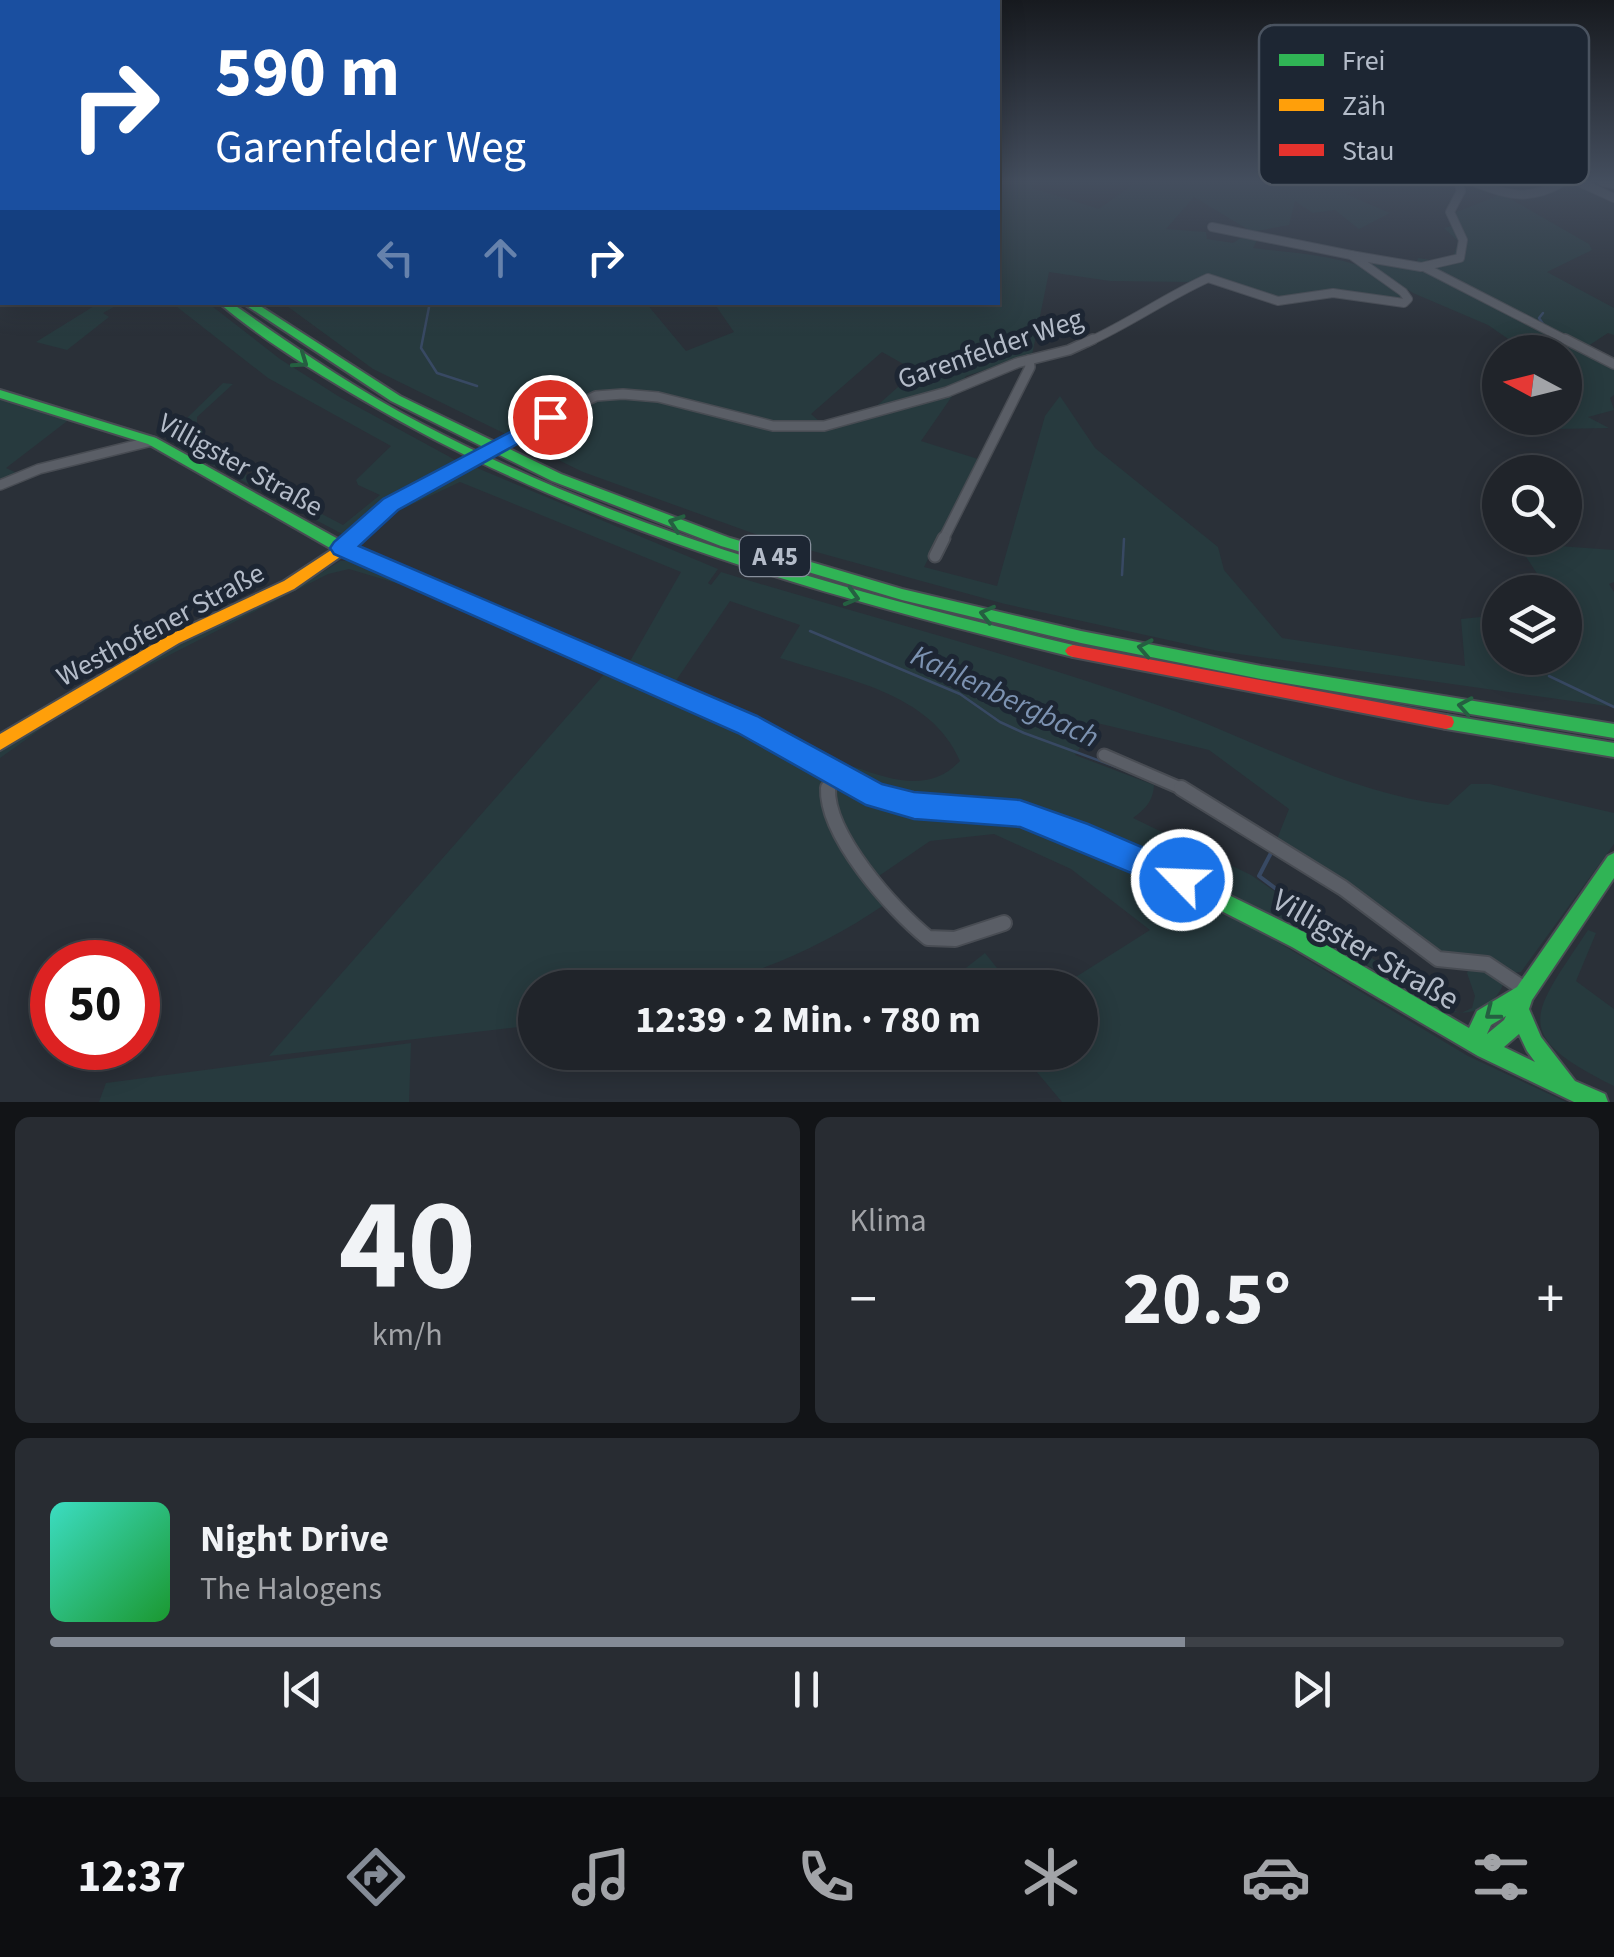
<!DOCTYPE html>
<html lang="de">
<head>
<meta charset="utf-8">
<style>
	body { margin:0; font-family:"Source Sans 3",sans-serif; background:#282c32; color:#f1f3f6; height:100vh; display:flex; flex-direction:column; font-size:38px; white-space:nowrap }
	* { box-sizing:border-box; margin:0 }
	p { font-size:32px; color:#a2a4a8 }
	.icon { flex:none; width:55px; height:55px; fill:none; stroke:currentColor; stroke-width:2; stroke-linecap:round; stroke-linejoin:round }
	.map { position:relative; height:1102px; overflow:hidden }
	.details { display:flex; flex-direction:column; gap:15px; padding:15px; background:#121417; flex:1 }
	.details>* { flex:none }
	.hud { position:absolute; left:0px; top:0px; width:1000px; height:305px; box-shadow:0 5px 25px #0003,0 0 0 2px #3d4147; background:#1a4fa0; color:#fff; overflow:hidden }
	.needle { width:65px; rotate:277deg }
	.controls { position:absolute; left:1482px; top:335px; display:grid; gap:20px }
	.controls a { display:grid; place-items:center; width:100px; height:100px; border-radius:50%; background:#20242a; box-shadow:0 5px 25px #0003,0 0 0 2px #3d4147; font-size:50px }
	.speed { position:absolute; left:30px; top:940px; display:flex; gap:20px; font-size:50px; font-weight:700; text-align:center }
	.speed>* { display:grid; place-content:center; width:130px; height:130px; border-radius:50%; background:#20242a; box-shadow:0 5px 25px #0003,0 0 0 2px #3d4147; line-height:1 }
	.speed .limit { border:15px solid #d22; background:#fff; color:#111 }
	.pin { position:absolute; display:grid; place-items:center; width:85px; height:85px; color:#fff; margin:-42px; border:5px solid #fff; border-radius:50%; box-shadow:0 2px 10px #0007 }
	.me { position:absolute; width:110px; margin:-55px; rotate:294deg; stroke-linejoin:round; filter:drop-shadow(0 0 8px #0008) }
	.turn { display:flex; align-items:center; gap:35px; height:210px; padding:0 50px; font-size:45px }
	.turn .icon { width:130px; height:130px; stroke-width:2.5 }
	.turn b { display:block; font-size:70px; line-height:85px }
	.lanes { display:flex; align-items:center; height:95px; padding:0 50px; background:#0003; justify-content:center; gap:50px; direction:ltr }
	.lanes .off { opacity:.35 }
	.big { font-size:75px; font-weight:700; line-height:1.1 }
	.details .card { flex:1; display:flex; flex-direction:column; justify-content:center; gap:15px; min-width:0; padding:0 35px; border-radius:15px; background:#282c32 }
	.details .dial { align-items:center; gap:0 }
	.dial b { font-size:130px; line-height:1 }
	.song { display:flex; align-items:center; gap:30px }
	.cover { width:120px; height:120px; border-radius:15px; background:linear-gradient(135deg,hsl(170 70% 55%),hsl(130 70% 35%)) }
	.played { height:10px; border-radius:5px; background:linear-gradient(90deg,#848b96 75%,#3d4147 75%) }
	.keys { display:flex; justify-content:space-around; direction:ltr }
	.heat { display:flex; justify-content:space-between; align-items:center; font-size:55px; direction:ltr }
	.details .tiles { flex:1; display:grid; gap:15px; grid-template-columns:1fr 1fr }
	.card:last-child { grid-column:span 2 }
	.trip { position:absolute; left:518px; top:970px; width:580px; height:100px; border-radius:50px; background:#20242a; box-shadow:0 5px 25px #0003,0 0 0 2px #3d4147; font-weight:700; line-height:100px; text-align:center }
	.tabs { display:flex; height:160px; justify-content:space-around; align-items:center; background:#0d0e11; color:#a2a4a8 }
	.tabs .icon { width:70px; height:70px }
	.tabs .active { color:#848b96 }
	.tabs b { font-size:45px; color:#f1f3f6 }
	.map>svg:first-child { display:block }
	.green { fill:#273a3e; fill-rule:evenodd }
	.lines { fill:none; stroke-linecap:round; stroke-linejoin:round }
	.stream-far1 { stroke:#384963; stroke-width:2.5 }
	.stream { stroke:#384963; stroke-width:4 }
	.street-far3-casing { stroke:#484c53; stroke-width:10 }
	.street-far2-casing { stroke:#484c53; stroke-width:12 }
	.street-far1-casing { stroke:#484c53; stroke-width:15 }
	.street-casing { stroke:#484c53; stroke-width:18 }
	.fast-casing { stroke:#484c53; stroke-width:4 }
	.slow-casing { stroke:#484c53; stroke-width:4 }
	.jam-casing { stroke:#484c53; stroke-width:4 }
	.street-far3 { stroke:#5a5e66; stroke-width:8 }
	.street-far2 { stroke:#5a5e66; stroke-width:9 }
	.street-far1 { stroke:#5a5e66; stroke-width:11 }
	.street { stroke:#5a5e66; stroke-width:14 }
	.fast { fill:#30b455; fill-rule:evenodd }
	.slow { fill:#ff9f0a; fill-rule:evenodd }
	.jam { fill:#e5322d; fill-rule:evenodd }
	.street-bridge-casing { stroke:#484c53; stroke-width:12; stroke-linecap:butt }
	.street-bridge { stroke:#5a5e66; stroke-width:9 }
	.oneway { stroke:#255f41 }
	.route { fill:#1a73e8; stroke:#114b97; stroke-width:2.5 }
	.labels { text-anchor:middle; stroke-width:10; stroke-linejoin:round; paint-order:stroke }
	.shield { fill:#1d2633; stroke:#878f9c; stroke-width:2.5 }
	.shield-label { font-size:25px; font-weight:bold; fill:#b4bcc9 }
	.street-label { font-size:28px; fill:#b4bcc9; stroke:#1d2633 }
	.water-label { font-size:30px; font-style:italic; fill:#7c92b1; stroke:#1d2633 }
	.near-street-label { font-size:32px; fill:#b4bcc9; stroke:#1d2633 }
	.key { fill:#1d2633; stroke:#4a5360; stroke-width:2.5 }
	.key-label { font-size:28px; fill:#b4bcc9 }
</style>
</head>
<body>
<div class="map">
<svg width="1614" height="1102" viewBox="0 0 1614 1102">
	<rect width="100%" height="100%" fill="#2a3038"/>
	<g class="green">
		<path d="M 998,182 L 1032,182 L 1032,188 L 1099,209 L 1136,182 L 1366,182 L 1369,183 L 1346,194 L 1390,213 L 1359,229 L 1335,210 L 1313,213 L 1295,201 L 1289,225 L 1252,232 L 1194,197 L 1166,229 L 1206,232 L 1207,239 L 1233,243 L 1245,235 L 1259,237 L 1253,248 C 1296,254 1382,256 1406,298 L 1395,302 L 1335,292 L 1277,300 L 1210,276 L 1189,282 L 1110,281 L 1049,272 L 1032,355 L 966,376 L 921,441 L 978,459 L 924,567 L 997,586 L 1045,416 L 1060,396 L 1095,448 L 1218,547 L 1224,570 L 1282,638 L 1465,666 L 1461,619 L 1500,615 L 1500,658 L 1565,658 L 1565,592 L 1536,592 L 1538,575 L 1517,543 L 1614,550 L 1614,582 L 1609,584 L 1614,592 L 1614,707 L 1218,651 L 1005,604 L 769,539 L 583,472 L 373,369 L 287,306 L 287,303 L 646,303 L 686,351 L 734,332 L 714,303 L 998,302 ZM 882,352 L 916,371 L 870,412 L 826,427 L 811,414 ZM 617,391 C 676,390 730,420 789,426 L 789,431 C 717,427 654,381 581,404 L 578,401 Z"/>
		<path d="M 1502,194 L 1589,244 L 1592,250 L 1547,272 L 1614,308 L 1614,335 L 1608,333 L 1585,348 L 1416,265 L 1418,258 L 1437,261 L 1453,257 L 1458,241 L 1444,228 L 1459,224 L 1454,213 Z"/>
		<path d="M 1358,257 L 1415,266 L 1614,366 L 1614,395 L 1610,398 L 1614,410 L 1588,417 L 1609,428 L 1557,429 L 1545,418 L 1554,422 L 1565,418 L 1570,409 L 1565,352 L 1527,352 L 1488,325 L 1413,293 Z"/>
		<path d="M 99,303 L 121,303 L 103,313 L 109,317 L 67,350 L 36,342 Z"/>
		<path d="M 172,303 L 208,303 L 280,359 L 338,396 L 459,462 L 383,506 L 346,536 L 178,447 L 172,442 L 187,418 L 223,383 L 233,384 L 197,417 L 197,428 L 204,432 L 195,448 L 343,525 L 380,495 L 358,485 L 356,480 L 391,446 L 268,378 Z"/>
		<path d="M 0,395 L 75,415 L 6,468 L 21,475 L 0,483 Z"/>
		<path d="M 470,465 L 718,569 L 708,583 L 711,585 L 721,572 C 868,617 1018,655 1163,707 C 1258,741 1346,793 1448,805 L 1471,784 L 1490,784 L 1614,813 L 1614,844 L 1521,972 L 1510,973 L 1477,957 L 1448,960 L 1345,886 L 1275,844 L 1289,809 L 1209,750 L 1097,723 L 1075,755 L 1154,785 C 1153,802 1145,809 1133,818 L 1251,875 L 1443,1007 L 1461,1013 L 1472,1008 L 1475,996 L 1467,973 L 1470,966 L 1495,972 L 1503,985 C 1492,1010 1467,1018 1443,1009 L 1334,946 L 1151,854 L 1024,806 L 942,793 L 940,797 L 945,802 C 907,799 880,794 848,774 L 855,767 C 891,780 930,793 960,761 C 931,692 843,679 780,658 L 800,625 L 730,601 L 673,685 L 629,663 L 681,572 L 460,482 L 400,510 L 355,538 L 394,505 Z"/>
		<path d="M 340,561 L 351,561 L 429,593 L 349,569 L 328,574 L 146,667 L 55,719 L 0,758 L 0,751 L 169,648 L 297,588 Z"/>
		<path d="M 607,671 L 743,730 L 863,798 L 901,813 L 921,816 L 972,812 L 1013,818 L 1060,835 L 1251,926 L 1468,1056 L 1566,1102 L 1062,1102 L 1021,1053 L 1080,1052 L 1080,988 L 1060,987 L 1150,930 L 1071,869 L 994,834 L 930,841 L 876,878 L 884,905 C 828,943 751,981 683,987 C 635,992 584,987 535,988 L 535,1025 L 269,1056 Z"/>
		<path d="M 1588,930 L 1596,933 L 1576,981 L 1614,1009 L 1614,1086 C 1509,1034 1531,1016 1588,930 Z"/>
		<path d="M 985,953 L 1012,987 L 967,987 L 957,975 Z"/>
		<path d="M 411,1043 L 409,1102 L 99,1102 L 106,1083 Z"/>
	</g>
	<g class="lines">
		<g class="stream-far1">
			<path d="M 430,302 L 421,348 L 437,373 L 477,386"/>
			<path d="M 1543,313 L 1539,318 L 1543,324"/>
			<path d="M 1122,575 L 1124,539"/>
			<path d="M 810,631 L 960,694 L 1000,722 L 1024,733 L 1122,769"/>
			<path d="M 1549,676 L 1614,707"/>
		</g>
		<path class="stream" d="M 1272,851 L 1259,876 L 1350,945"/>
		<g class="street-far3-casing">
			<g id="street-far3">
				<path d="M 1474,182 C 1508,196 1530,201 1563,182"/>
				<path d="M 1579,182 L 1614,198"/>
				<path d="M 1603,182 L 1614,184"/>
				<path d="M 1212,227 L 1351,255"/>
				<path d="M 1424,267 L 1570,342"/>
				<path d="M 1088,342 C 1130,323 1166,297 1208,278 L 1278,301 L 1333,293 L 1404,303 L 1408,299 L 1403,292 L 1351,255 L 1421,267 L 1460,258 L 1463,240 L 1450,212 L 1461,191 L 1458,182"/>
			</g>
		</g>
		<g class="street-far2-casing">
			<g id="street-far2">
				<path d="M 1565,339 L 1614,364"/>
				<path d="M 526,430 L 596,396 L 623,394 L 658,397 L 773,426 L 824,426 L 947,392 L 1017,363 L 1069,350 L 1093,339"/>
				<path d="M 0,485 L 39,469 L 152,441"/>
				<path d="M 350,540 L 391,504 L 440,476"/>
				<path d="M 943,540 L 1030,367 L 1029,360"/>
			</g>
		</g>
		<g class="street-far1-casing">
			<g id="street-far1">
				<path d="M 342,548 L 353,538"/>
				<path d="M 935,556 L 944,538"/>
				<path d="M 1104,755 L 1185,790"/>
				<path d="M 828,790 L 833,771"/>
			</g>
		</g>
		<g class="street-casing">
			<g id="street">
				<path d="M 828,788 C 826,835 892,909 928,938 L 955,939 L 1004,923"/>
				<path d="M 1181,788 L 1343,888 L 1438,959 L 1487,964 L 1526,990"/>
			</g>
		</g>
		<g class="fast-casing">
			<g id="fast">
				<path d="M 218,302 L 230,302 C 293,346 355,389 422,424 C 626,532 850,592 1073,645 L 1078,647 L 1081,651 L 1078,655 L 1073,657 C 827,597 582,529 363,400 C 314,371 261,339 218,302 Z"/>
				<path d="M 241,302 L 254,302 L 400,396 L 561,474 L 730,538 L 902,589 L 1081,631 L 1261,666 L 1614,724 L 1614,738 L 1261,679 L 1081,643 L 902,600 L 721,546 L 552,481 L 391,401 Z"/>
				<path d="M 0,390 L 156,438 L 347,544 L 564,638 L 567,642 L 564,646 L 559,648 L 554,646 L 337,552 L 148,444 L 0,398 Z"/>
				<path d="M 1446,715 L 1614,743 L 1614,757 L 1446,729 L 1440,727 L 1438,722 L 1440,717 Z"/>
				<path d="M 1135,849 L 1306,933 L 1469,1028 L 1477,1011 L 1517,987 L 1608,856 L 1614,853 L 1614,878 L 1532,1000 L 1529,1009 L 1541,1037 L 1575,1081 L 1605,1094 L 1608,1102 L 1574,1102 L 1478,1056 L 1292,947 L 1129,864 L 1126,858 L 1129,852 ZM 1506,1016 L 1504,1020 L 1487,1034 L 1491,1025 ZM 1519,1034 L 1527,1051 L 1535,1062 L 1504,1047 Z"/>
			</g>
		</g>
		<g class="slow-casing">
			<g id="slow">
				<path d="M 342,543 L 349,548 L 347,552 L 294,589 L 179,643 L 0,750 L 0,734 L 169,635 L 284,581 Z"/>
				<path d="M 559,636 L 753,719 L 880,788 L 915,798 L 1020,805 L 1141,852 L 1144,858 L 1141,864 L 1135,867 L 1020,821 L 915,814 L 876,803 L 741,729 L 554,646 L 551,642 L 554,638 Z"/>
			</g>
		</g>
		<g class="jam-casing">
			<path id="jam" d="M 1073,645 L 1446,715 L 1452,717 L 1454,722 L 1452,727 L 1446,729 L 1073,657 L 1068,655 L 1065,651 L 1068,647 Z"/>
		</g>
		<use href="#street-far3" class="street-far3"/>
		<use href="#street-far2" class="street-far2"/>
		<use href="#street-far1" class="street-far1"/>
		<use href="#street" class="street"/>
		<use href="#fast" class="fast"/>
		<use href="#slow" class="slow"/>
		<use href="#jam" class="jam"/>
		<g class="street-bridge-casing">
			<path id="street-bridge" d="M 440,476 L 526,430"/>
		</g>
		<use href="#street-bridge" class="street-bridge"/>
	</g>
	<defs><path id="oneway-chevron" d="M-2-3.5L2.5 0L-2 3.5" fill="none" stroke-width="1.6" stroke-linecap="round" stroke-linejoin="round" transform="scale(2.5)"/></defs>
	<g class="oneway">
		<use href="#oneway-chevron" transform="translate(301 361) rotate(35)"/>
		<use href="#oneway-chevron" transform="translate(676 523) rotate(-161)"/>
		<use href="#oneway-chevron" transform="translate(852 597) rotate(16)"/>
		<use href="#oneway-chevron" transform="translate(987 614) rotate(-166)"/>
		<use href="#oneway-chevron" transform="translate(1145 648) rotate(-169)"/>
		<use href="#oneway-chevron" transform="translate(1465 706) rotate(-170)"/>
		<use href="#oneway-chevron" transform="translate(1492 1013) rotate(142)"/>
	</g>
	<linearGradient id="sky" x2="0" y2="1"><stop stop-color="#171a1f"/><stop offset="0.54" stop-color="#444e5e"/><stop offset="1" stop-color="#444e5e" stop-opacity="0"/></linearGradient>
	<rect width="1614" height="336" fill="url(#sky)"/>
	<path class="route" d="M 550,411 L 557,413 L 557,422 L 398,510 L 359,546 L 757,716 L 882,784 L 914,792 L 1020,800 L 1088,824 L 1193,869 L 1197,880 L 1193,890 L 1182,894 L 1020,827 L 914,819 L 866,805 L 738,733 L 334,554 L 330,548 L 334,542 L 383,499 Z"/>
	<g class="labels">
		<rect class="shield" x="740" y="536" width="70" height="40" rx="8"/>
		<g class="shield-label">
			<text x="775" y="565">A 45</text>
		</g>
		<g class="street-label">
			<text transform="translate(990 348) rotate(-19)" y="10">Garenfelder Weg</text>
			<text transform="translate(241 464) rotate(29)" y="10">Villigster Straße</text>
			<text transform="translate(160 624) rotate(-28)" y="10">Westhofener Straße</text>
		</g>
		<g class="water-label">
			<text transform="translate(1005 696) rotate(25)" y="10">Kahlenbergbach</text>
		</g>
		<g class="near-street-label">
			<text transform="translate(1366 949) rotate(30)" y="11">Villigster Straße</text>
		</g>
	</g>
	<rect x="1259" y="25" width="330" height="160" rx="15" class="key"/>
	<rect x="1279" y="54" width="45" height="12" fill="#30b455"/>
	<rect x="1279" y="99" width="45" height="12" fill="#ff9f0a"/>
	<rect x="1279" y="144" width="45" height="12" fill="#e5322d"/>
	<g class="key-label">
		<text x="1342" y="70">Frei</text>
		<text x="1342" y="115">Zäh</text>
		<text x="1342" y="160">Stau</text>
	</g>
</svg>
<div class="controls">
<a><svg class="needle" viewBox="-14 -14 28 28"><path d="M0-13l5 13h-10z" fill="#e53935"/><path d="M0 13l5-13h-10z" fill="#a2a4a8"/></svg></a>
<a><svg class="icon" aria-label="search" viewBox="0 0 24 24"><circle cx="10" cy="10" r="6"/><path d="M15 15l6 6"/></svg></a>
<a><svg class="icon" aria-label="layers" viewBox="0 0 24 24"><path d="M12 4l9 5-9 5-9-5zM3 14l9 5 9-5"/></svg></a>
</div>
<div class="speed"><div class="limit">50</div></div>
<div class="pin" style="left:550px;top:417px;background:#d93025"><svg class="icon" aria-label="arrive" viewBox="0 0 24 24"><path d="M6 21V4h12l-3 4 3 4H6"/></svg></div>
<svg class="me" style="left:1182px;top:880px" viewBox="-20 -20 40 40"><circle r="17" fill="#1a73e8" stroke="#fff" stroke-width="3"/><path d="M0-11L8 9 0 5-8 9z" fill="#fff"/></svg>
<div class="trip">12:39 · 2 Min. · 780 m</div>
<div class="hud">
<div class="turn"><svg class="icon" aria-label="right" viewBox="0 0 24 24"><path d="M7 20v-9h11M14 6l5 5-5 5"/></svg><div><b>590 m</b>Garenfelder Weg</div></div>
<div class="lanes"><svg class="icon off" aria-label="left" viewBox="0 0 24 24"><path d="M17 20v-9H6M10 6l-5 5 5 5"/></svg><svg class="icon off" aria-label="ahead" viewBox="0 0 24 24"><path d="M12 20V5M6 11l6-6 6 6"/></svg><svg class="icon" aria-label="right" viewBox="0 0 24 24"><path d="M7 20v-9h11M14 6l5 5-5 5"/></svg></div>
</div>
</div>
<section class="details">
<div class="tiles">
<div class="card dial"><b>40</b><p>km/h</p></div>
<div class="card"><p>Klima</p>
<div class="heat"><a>−</a><b class="big">20.5°</b><a>+</a></div>
</div>
<div class="card">
<div class="song"><i class="cover"></i><div><b>Night Drive</b><p>The Halogens</p></div></div>
<div class="played"></div>
<div class="keys"><svg class="icon" aria-label="previous" viewBox="0 0 24 24"><path d="M18 5L8 12l10 7zM5 5v14"/></svg><svg class="icon" aria-label="pause" viewBox="0 0 24 24"><path d="M8 5v14M16 5v14"/></svg><svg class="icon" aria-label="next" viewBox="0 0 24 24"><path d="M6 5l10 7-10 7zM19 5v14"/></svg></div>
</div>
</div>
</section>
<nav class="tabs">
<b>12:37</b>
<svg class="icon active" aria-label="directions" viewBox="0 0 24 24"><path d="M12 3l9 9-9 9-9-9zM9 14v-3h6M13 9l2 2-2 2"/></svg>
<svg class="icon" aria-label="music" viewBox="0 0 24 24"><path d="M9 18V5l10-2v13"/><circle cx="6" cy="18" r="3"/><circle cx="16" cy="16" r="3"/></svg>
<svg class="icon" aria-label="phone" viewBox="0 0 24 24"><path d="M5 4h4l2 5-3 2q2 4 5 5l2-3 5 2v4C11 20 4 13 5 4z"/></svg>
<svg class="icon" aria-label="climate" viewBox="0 0 24 24"><path d="M12 3v18M4 7l16 10M4 17L20 7"/></svg>
<svg class="icon" aria-label="car" viewBox="0 0 24 24"><path d="M5 17H2v-5l4-1 3-4h7l3 4 3 1v5h-3M9 17h6M6 11h13"/><circle cx="7" cy="17" r="2"/><circle cx="17" cy="17" r="2"/></svg>
<svg class="icon" aria-label="filters" viewBox="0 0 24 24"><path d="M4 7h16M4 17h16"/><circle cx="9" cy="7" r="2"/><circle cx="15" cy="17" r="2"/></svg>
</nav>
</body>
</html>
